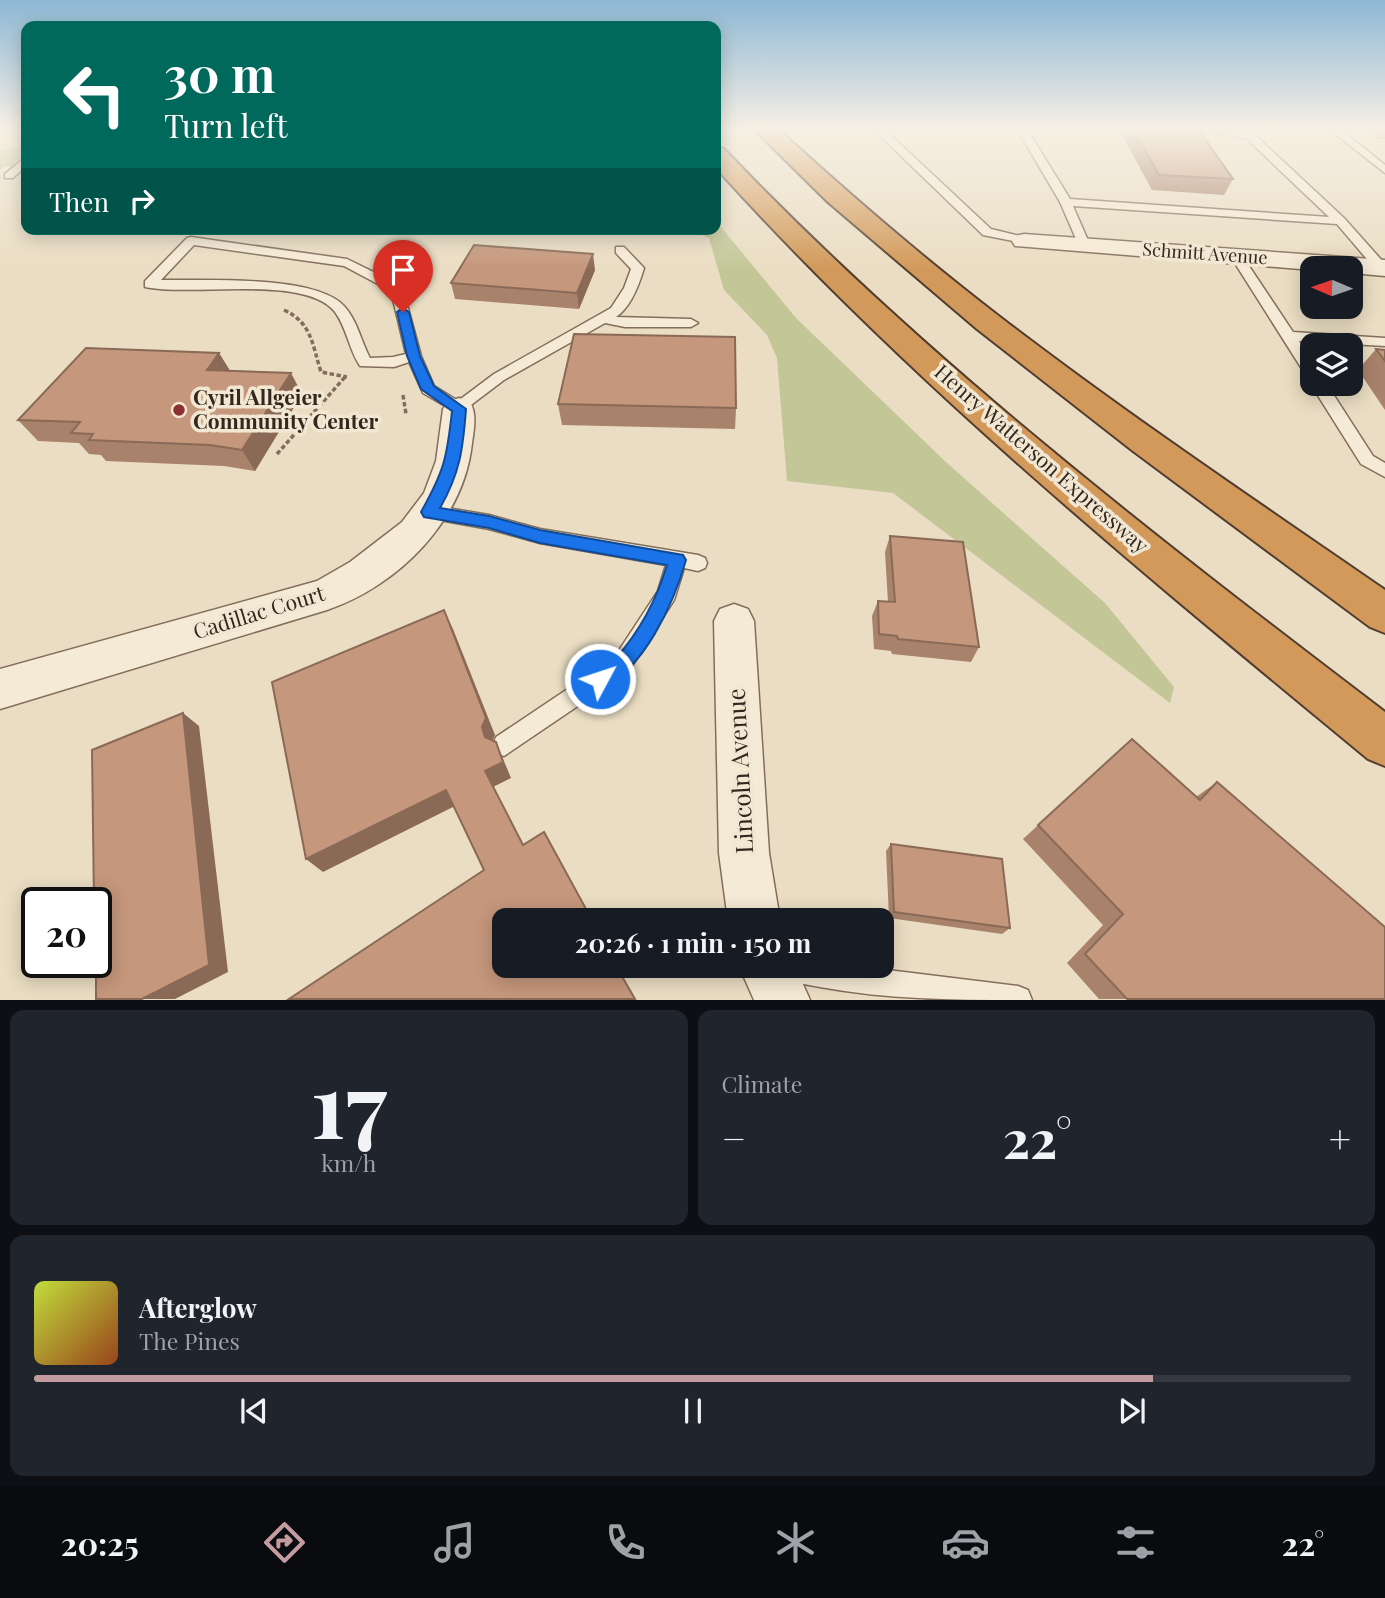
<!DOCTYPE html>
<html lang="en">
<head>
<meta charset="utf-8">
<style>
	body { margin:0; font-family:"Playfair Display",serif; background:#20242c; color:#f1f3f6; height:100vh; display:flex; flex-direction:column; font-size:26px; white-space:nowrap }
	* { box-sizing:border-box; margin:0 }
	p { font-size:23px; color:#9ea1a6 }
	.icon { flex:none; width:38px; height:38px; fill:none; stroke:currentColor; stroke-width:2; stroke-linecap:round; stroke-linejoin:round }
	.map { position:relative; height:1000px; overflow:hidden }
	.sheet { display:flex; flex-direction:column; gap:10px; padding:10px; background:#0d0f14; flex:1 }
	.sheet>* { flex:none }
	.hud { position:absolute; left:21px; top:21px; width:700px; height:214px; border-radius:14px; box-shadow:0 4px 18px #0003; background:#00695c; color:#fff; overflow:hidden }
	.needle { width:46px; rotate:272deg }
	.buttons { position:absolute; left:1300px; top:256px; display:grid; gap:14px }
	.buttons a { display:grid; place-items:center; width:63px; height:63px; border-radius:14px; background:#171b24; box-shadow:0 4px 18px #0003; font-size:35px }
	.speed { position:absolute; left:21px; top:887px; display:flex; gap:14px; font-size:35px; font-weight:700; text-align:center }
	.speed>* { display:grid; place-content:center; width:91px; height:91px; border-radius:50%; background:#171b24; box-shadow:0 4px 18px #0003; line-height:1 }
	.speed .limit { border:4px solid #111; border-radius:10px; background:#fff; color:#111 }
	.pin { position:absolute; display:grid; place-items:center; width:60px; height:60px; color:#fff; margin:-72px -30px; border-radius:50% 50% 50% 0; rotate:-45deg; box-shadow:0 0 7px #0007 }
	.pin .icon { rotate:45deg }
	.me { position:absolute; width:77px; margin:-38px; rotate:50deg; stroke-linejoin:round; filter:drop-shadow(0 0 5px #0008) }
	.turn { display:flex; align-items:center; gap:24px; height:147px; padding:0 28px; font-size:32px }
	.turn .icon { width:91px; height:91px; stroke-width:2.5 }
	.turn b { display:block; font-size:49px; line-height:60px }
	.then { display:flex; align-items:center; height:66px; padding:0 28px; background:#0003; gap:14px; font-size:26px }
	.big { font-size:52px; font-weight:700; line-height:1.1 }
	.sheet .card { flex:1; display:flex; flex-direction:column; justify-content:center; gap:10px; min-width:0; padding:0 24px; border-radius:14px; background:#20242c }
	.sheet .dial { align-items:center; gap:0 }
	.dial b { font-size:91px; line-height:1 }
	.song { display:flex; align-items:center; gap:21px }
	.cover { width:84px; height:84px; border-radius:10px; background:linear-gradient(135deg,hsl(70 70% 55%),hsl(20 70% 35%)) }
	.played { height:7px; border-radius:4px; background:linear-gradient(90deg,#c49b9f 85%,#363941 85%) }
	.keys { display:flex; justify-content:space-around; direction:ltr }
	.heat { display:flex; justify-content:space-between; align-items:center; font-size:38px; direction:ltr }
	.sheet .tiles { flex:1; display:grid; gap:10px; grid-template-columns:1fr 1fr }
	.card:last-child { grid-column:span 2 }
	.trip { position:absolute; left:492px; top:908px; width:402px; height:70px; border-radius:14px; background:#171b24; box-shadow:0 4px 18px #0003; font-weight:700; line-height:70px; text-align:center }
	.tabs { display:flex; height:112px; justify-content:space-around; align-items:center; background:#090b0e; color:#9ea1a6 }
	.tabs .icon { width:49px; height:49px }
	.tabs .on { color:#c49b9f }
	.tabs b { font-size:32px; color:#f1f3f6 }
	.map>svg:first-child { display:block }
	.green { fill:#c3c798 }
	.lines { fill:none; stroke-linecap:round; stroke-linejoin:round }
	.lane-casing { stroke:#826e5b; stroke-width:3 }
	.street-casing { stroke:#826e5b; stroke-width:3 }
	.highway-casing { stroke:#503d2f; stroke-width:4 }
	.path { stroke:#826e5b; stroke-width:3.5; stroke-dasharray:4.5 2.5; stroke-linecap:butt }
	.lane { fill:#f5ead5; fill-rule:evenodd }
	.street { fill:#f5ead5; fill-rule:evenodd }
	.highway { fill:#d3995a; fill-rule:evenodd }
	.wall { fill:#a9826b }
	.shaded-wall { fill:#8a6a57 }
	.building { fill:#c5977c; stroke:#8a6a57; stroke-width:2 }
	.route { fill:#1a73e8; stroke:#114b97; stroke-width:2 }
	.poi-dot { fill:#8c3035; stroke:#f2e7d2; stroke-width:2.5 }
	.labels { text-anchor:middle; stroke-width:7; stroke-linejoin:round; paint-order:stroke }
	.far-street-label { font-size:18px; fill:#33281e; stroke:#f2e7d2 }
	.poi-label { font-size:21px; font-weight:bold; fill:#33281e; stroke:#f2e7d2; text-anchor:start }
	.street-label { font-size:21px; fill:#33281e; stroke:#f2e7d2 }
	.near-street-label { font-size:24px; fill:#33281e; stroke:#f2e7d2 }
</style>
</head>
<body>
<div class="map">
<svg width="1385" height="1000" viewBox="0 0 1385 1000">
	<rect width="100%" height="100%" fill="#eaddc3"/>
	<g class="green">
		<path d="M 26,144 L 26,169 L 5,166 L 0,170 L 0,151 Z"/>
		<path d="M 716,221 L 796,318 L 947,463 L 1105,603 L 1174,687 L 1170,703 L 893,493 L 787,481 L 777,358 L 767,335 L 724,290 L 709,238 L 687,229 L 716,229 Z"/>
	</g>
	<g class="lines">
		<g class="lane-casing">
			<g id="lane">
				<path d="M 873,129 L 884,129 L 991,229 L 1028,238 L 1028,244 L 983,235 Z"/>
				<path d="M 1017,129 L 1027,129 L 1070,199 L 1329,217 L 1247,139 L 1199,129 L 1244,132 L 1244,129 L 1254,129 L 1255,135 L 1344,218 L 1385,264 L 1385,271 L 1377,271 L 1337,224 L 1073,206 L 1090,245 L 1088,248 L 1080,248 L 1060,202 Z"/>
				<path d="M 1329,129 L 1340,129 L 1385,165 L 1385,173 Z"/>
				<path d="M 26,157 L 26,166 L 13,178 L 5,178 L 5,174 Z"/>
				<path d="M 191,237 L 347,259 L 402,286 L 421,356 L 434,386 L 458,401 L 494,374 L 611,308 L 624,288 L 631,269 L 616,253 L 616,247 L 624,247 L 644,268 C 639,285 631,307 616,317 L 691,319 L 698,323 L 691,327 L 625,327 L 605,323 L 504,380 L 459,414 L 423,393 L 409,362 L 394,367 L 360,366 C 349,350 347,328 335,312 C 305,274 190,297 145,287 L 145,281 L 187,238 ZM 194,245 L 344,266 L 391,291 L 406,354 L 393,357 L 370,358 C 361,341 357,320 344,306 C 315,274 202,281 161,280 Z"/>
				<path d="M 1237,253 L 1241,254 L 1293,332 L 1385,338 L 1385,346 L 1299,341 L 1312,363 L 1312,379 L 1307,377 L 1231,257 Z"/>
				<path d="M 1312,380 L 1312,383 L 1326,383 L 1373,456 L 1385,463 L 1385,477 L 1361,464 L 1310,383 Z"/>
				<path d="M 429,505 L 489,515 L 540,529 L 698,555 L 705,558 L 707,563 L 705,568 L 698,571 L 684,568 L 674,600 L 628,672 L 504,756 L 496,753 L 493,745 L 496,737 L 614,658 L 658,591 L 666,565 L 540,543 L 489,529 L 423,517 L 420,512 L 423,507 Z"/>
				<path d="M 769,966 L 855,966 L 1018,986 L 1028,990 L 1032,1000 C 960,1000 890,1000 820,987 C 804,984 788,982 772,976 Z"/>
			</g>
		</g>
		<g class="street-casing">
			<g id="street">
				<path d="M 1024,234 L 1385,260 L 1385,276 L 1351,273 L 1351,268 L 1312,268 L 1312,270 L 1015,246 L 1012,241 L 1015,236 Z"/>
				<path d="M 459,398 L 470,402 C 477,413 474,430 472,443 C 464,520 398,586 327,610 L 0,709 L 0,669 L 317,581 L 350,562 L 402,522 L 424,493 L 436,461 L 443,409 L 448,402 Z"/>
				<path d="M 734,604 L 748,609 L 754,621 L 769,853 L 780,920 L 728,920 L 719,853 L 714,621 L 720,609 Z"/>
				<path d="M 739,966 L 795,966 L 810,1000 L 754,1000 Z"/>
			</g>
		</g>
		<g class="highway-casing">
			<g id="highway">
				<path d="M 754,129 L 778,129 C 850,195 923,258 1000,317 C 1125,413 1256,501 1385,590 L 1385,633 L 1370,627 L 1133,451 L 977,329 L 828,202 Z"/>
				<path d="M 716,147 L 724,149 C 924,359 1155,537 1385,712 L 1385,766 L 1368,759 C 1142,572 912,385 716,168 Z"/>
			</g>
		</g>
		<g class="path">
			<path d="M 284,310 C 312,323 312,344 321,372 L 347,377"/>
			<path d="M 403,395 L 406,414"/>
			<path d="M 277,454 L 345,377"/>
		</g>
		<use href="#lane" class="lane"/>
		<use href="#street" class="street"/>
		<use href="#highway" class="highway"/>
	</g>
	<g class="wall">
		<path d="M 1119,129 L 1198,129 L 1233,179 L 1224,195 L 1152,190 Z"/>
		<path d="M 1366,129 L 1385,129 L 1385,139 L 1377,139 Z"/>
		<path d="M 595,270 L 579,309 L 455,299 L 451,283 Z"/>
		<path d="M 1376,349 L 1385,350 L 1385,410 L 1358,370 Z"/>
		<path d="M 219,353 L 230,371 L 302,394 L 255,471 L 224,466 L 106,461 L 101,455 L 89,454 L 79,443 L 38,441 L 18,420 Z"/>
		<path d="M 558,404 L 736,408 L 735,429 L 562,425 Z"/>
		<path d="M 890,536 L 979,647 L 971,662 L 892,654 L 891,651 L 874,649 L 872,616 L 878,601 L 888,602 L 885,552 Z"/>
		<path d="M 1132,739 L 1196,797 L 1217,782 L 1385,999 L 1099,999 L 1067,963 L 1103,925 L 1023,839 Z"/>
		<path d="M 891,844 L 1010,928 L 1002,934 L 889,918 L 886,851 Z"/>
	</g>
	<g class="shaded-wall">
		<path d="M 593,254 L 595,270 L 579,309 L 577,293 Z"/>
		<path d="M 219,353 L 232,374 L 207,370 Z"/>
		<path d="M 291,373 L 302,394 L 255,471 L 242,450 Z"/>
		<path d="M 444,610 L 453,629 L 495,735 L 491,744 L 485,737 Z"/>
		<path d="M 183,713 L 199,726 L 228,972 L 175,999 L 142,999 Z"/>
		<path d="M 496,742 L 511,778 L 493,787 L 485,771 Z"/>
		<path d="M 446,790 L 457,805 L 323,872 L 306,859 Z"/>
	</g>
	<g class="building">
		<path d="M 1133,129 L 1198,129 L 1233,179 L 1159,175 Z"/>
		<path d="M 474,245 L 593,254 L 577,293 L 451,283 Z"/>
		<path d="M 574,334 L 735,337 L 736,408 L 558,404 Z"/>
		<path d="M 86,348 L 219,353 L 207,370 L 291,373 L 242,450 L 210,445 L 89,440 L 93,434 L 71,433 L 80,422 L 18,420 Z"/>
		<path d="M 1376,349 L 1385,350 L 1385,361 Z"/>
		<path d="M 890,536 L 963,542 L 979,647 L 898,639 L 897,636 L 879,634 L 878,601 L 895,602 Z"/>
		<path d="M 444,610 L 486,718 L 482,727 L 485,737 L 496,742 L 503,762 L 485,771 L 523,845 L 544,832 L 592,920 L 504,920 L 504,966 L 616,966 L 635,999 L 289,999 L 484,870 L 446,790 L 306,859 L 272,682 Z"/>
		<path d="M 183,713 L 209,965 L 142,999 L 96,999 L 96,903 L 94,903 L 92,750 Z"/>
		<path d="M 1132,739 L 1200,800 L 1217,782 L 1385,927 L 1385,999 L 1127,999 L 1085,954 L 1123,914 L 1038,825 Z"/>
		<path d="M 891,844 L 1002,859 L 1010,928 L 894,912 Z"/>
	</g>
	<linearGradient id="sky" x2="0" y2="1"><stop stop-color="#8db8d4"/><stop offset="0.48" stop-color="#f6f0e4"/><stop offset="1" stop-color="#f6f0e4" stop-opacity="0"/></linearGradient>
	<rect width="1385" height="269" fill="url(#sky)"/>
	<path class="route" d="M 403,308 L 409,312 L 420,356 L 434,386 L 466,409 C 463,449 460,473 440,508 L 489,516 L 540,530 L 683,555 L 686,560 C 674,602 644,671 600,688 L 594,685 L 591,679 C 596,668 608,666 616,658 C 639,632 657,598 667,565 L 540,543 L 489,528 L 424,517 L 421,512 C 444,471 447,458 452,411 L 421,389 L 407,356 L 397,312 Z"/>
	<circle class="poi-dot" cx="179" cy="410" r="7"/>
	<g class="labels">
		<g class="far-street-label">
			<text transform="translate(1205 254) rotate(4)" y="6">Schmitt Avenue</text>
		</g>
		<g class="poi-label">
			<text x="193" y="405">Cyril Allgeier<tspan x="193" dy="24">Community Center</tspan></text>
		</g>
		<g class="street-label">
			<text transform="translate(1041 459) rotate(41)" y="7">Henry Watterson Expressway</text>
			<text transform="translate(259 613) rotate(-17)" y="7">Cadillac Court</text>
		</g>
		<g class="near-street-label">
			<text transform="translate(741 771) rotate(-93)" y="8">Lincoln Avenue</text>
		</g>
	</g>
</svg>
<div class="buttons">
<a><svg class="needle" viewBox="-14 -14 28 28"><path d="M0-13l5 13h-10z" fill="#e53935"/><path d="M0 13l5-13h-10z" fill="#9ea1a6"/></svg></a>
<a><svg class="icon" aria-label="layers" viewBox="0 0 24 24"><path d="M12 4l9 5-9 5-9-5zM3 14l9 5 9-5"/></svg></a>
</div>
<div class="speed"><div class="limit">20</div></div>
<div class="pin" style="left:403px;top:312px;background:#d93025"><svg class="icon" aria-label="arrive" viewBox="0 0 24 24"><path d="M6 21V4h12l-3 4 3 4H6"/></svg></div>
<svg class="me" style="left:600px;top:679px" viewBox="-20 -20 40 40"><circle r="17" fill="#1a73e8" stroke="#fff" stroke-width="3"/><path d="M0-11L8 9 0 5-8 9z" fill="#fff"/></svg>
<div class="trip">20:26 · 1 min · 150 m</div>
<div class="hud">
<div class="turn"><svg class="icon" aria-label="left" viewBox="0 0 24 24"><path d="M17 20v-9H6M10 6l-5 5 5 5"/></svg><div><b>30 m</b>Turn left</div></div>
<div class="then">Then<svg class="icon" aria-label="right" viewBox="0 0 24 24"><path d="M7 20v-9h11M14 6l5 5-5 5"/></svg></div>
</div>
</div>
<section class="sheet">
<div class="tiles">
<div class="card dial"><b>17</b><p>km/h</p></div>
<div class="card"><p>Climate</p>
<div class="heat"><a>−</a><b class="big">22°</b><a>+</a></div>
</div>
<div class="card">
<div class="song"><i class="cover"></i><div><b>Afterglow</b><p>The Pines</p></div></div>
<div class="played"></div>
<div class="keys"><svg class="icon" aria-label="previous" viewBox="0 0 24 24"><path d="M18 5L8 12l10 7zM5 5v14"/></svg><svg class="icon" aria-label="pause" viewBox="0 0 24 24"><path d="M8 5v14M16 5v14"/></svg><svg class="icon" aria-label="next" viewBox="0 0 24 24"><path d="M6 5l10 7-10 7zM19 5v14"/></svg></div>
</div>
</div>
</section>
<nav class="tabs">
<b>20:25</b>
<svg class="icon on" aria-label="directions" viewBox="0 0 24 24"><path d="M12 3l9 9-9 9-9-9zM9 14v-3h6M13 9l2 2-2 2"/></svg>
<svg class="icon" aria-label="music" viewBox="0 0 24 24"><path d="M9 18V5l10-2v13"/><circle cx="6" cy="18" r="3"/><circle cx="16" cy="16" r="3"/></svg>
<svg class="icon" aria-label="phone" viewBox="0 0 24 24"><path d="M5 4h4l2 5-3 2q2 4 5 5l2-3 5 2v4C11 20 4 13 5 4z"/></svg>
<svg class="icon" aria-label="climate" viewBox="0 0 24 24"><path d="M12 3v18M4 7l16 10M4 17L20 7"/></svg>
<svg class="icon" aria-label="car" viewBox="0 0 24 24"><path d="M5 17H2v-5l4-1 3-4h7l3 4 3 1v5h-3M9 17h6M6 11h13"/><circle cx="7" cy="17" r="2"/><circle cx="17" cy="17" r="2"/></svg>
<svg class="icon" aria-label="filters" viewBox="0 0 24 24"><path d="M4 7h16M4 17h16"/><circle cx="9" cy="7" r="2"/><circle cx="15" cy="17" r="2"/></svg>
<b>22°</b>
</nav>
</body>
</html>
